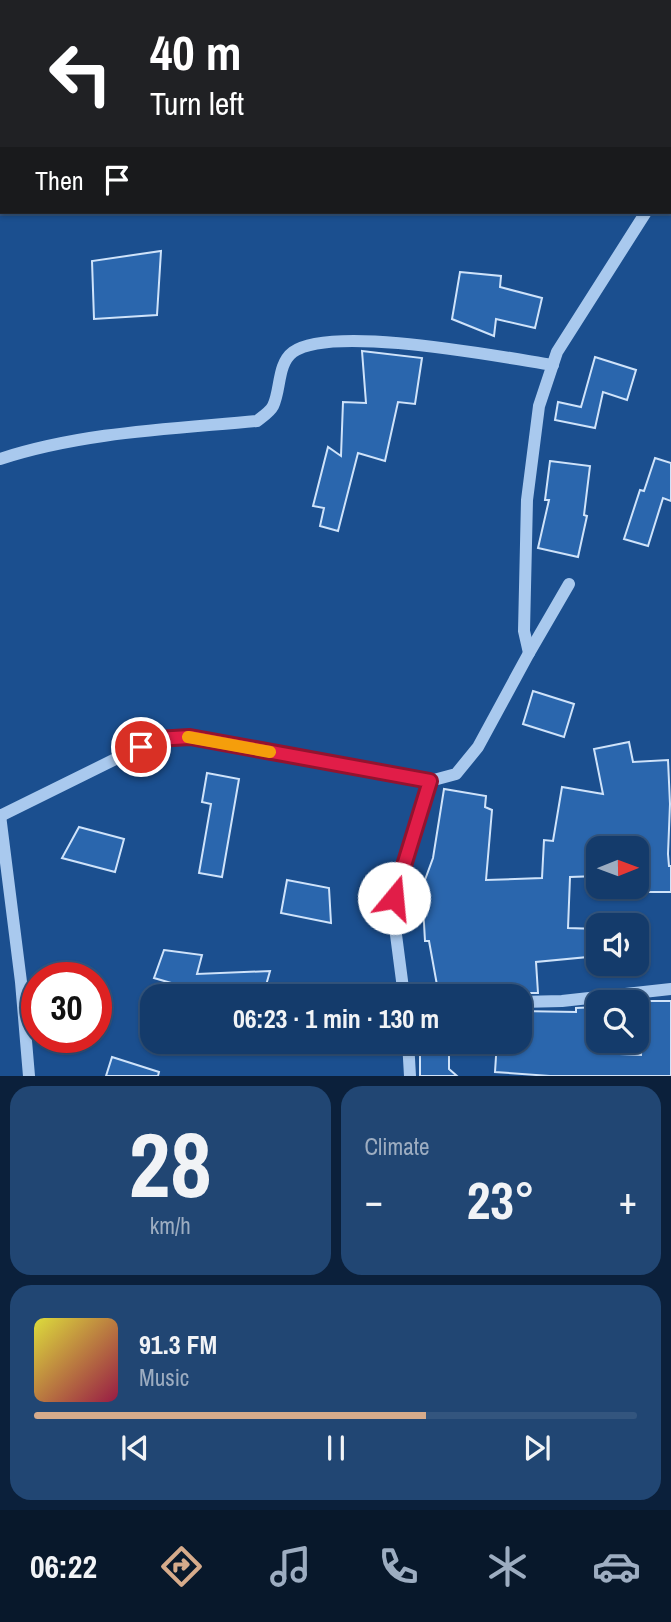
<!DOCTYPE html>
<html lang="en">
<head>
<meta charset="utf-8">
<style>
	body { margin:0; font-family:"Archivo Narrow",sans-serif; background:#214673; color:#f1f3f6; height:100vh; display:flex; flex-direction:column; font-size:26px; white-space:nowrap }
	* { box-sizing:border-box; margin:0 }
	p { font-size:23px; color:#9dadc1 }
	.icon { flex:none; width:38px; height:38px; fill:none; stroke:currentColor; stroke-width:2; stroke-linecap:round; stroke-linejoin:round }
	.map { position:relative; height:1076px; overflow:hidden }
	.details { display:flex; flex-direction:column; gap:10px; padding:10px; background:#0b203b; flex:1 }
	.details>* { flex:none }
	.guide { position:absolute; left:0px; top:0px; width:672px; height:214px; box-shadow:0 2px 5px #0004,0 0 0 2px #33557e; background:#202124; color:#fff; overflow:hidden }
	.needle { width:46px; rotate:89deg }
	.tools { position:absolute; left:586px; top:836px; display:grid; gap:14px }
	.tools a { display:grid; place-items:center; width:63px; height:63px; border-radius:14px; background:#143b6b; box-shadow:0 2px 5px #0004,0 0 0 2px #33557e; font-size:35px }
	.speed { position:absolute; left:21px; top:962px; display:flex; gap:14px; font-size:35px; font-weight:700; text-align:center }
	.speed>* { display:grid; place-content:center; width:91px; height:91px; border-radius:50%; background:#143b6b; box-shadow:0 2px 5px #0004,0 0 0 2px #33557e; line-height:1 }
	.speed .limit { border:10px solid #d22; background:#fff; color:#111 }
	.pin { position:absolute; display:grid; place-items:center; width:60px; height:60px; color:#fff; margin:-30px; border:4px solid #fff; border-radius:50%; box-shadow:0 2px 7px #0007 }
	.me { position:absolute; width:77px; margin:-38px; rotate:17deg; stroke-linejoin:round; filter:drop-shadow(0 0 5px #0008) }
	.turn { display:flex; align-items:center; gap:24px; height:147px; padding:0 35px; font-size:32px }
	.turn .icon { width:91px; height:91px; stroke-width:2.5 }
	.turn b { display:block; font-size:49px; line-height:60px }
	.then { display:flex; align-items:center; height:66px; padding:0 35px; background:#0003; gap:14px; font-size:26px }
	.big { font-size:52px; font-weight:700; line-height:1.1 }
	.details .card { flex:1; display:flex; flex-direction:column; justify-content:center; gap:10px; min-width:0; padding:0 24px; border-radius:21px; background:#214673 }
	.details .dial { align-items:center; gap:0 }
	.dial b { font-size:91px; line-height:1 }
	.song { display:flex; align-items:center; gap:21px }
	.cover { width:84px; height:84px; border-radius:10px; background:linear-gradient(135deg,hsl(60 70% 55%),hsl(340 70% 35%)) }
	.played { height:7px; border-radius:4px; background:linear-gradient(90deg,#d6ab8b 65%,#33557e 65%) }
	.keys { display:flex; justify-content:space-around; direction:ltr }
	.heat { display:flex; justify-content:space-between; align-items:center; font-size:38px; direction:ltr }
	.details .tiles { flex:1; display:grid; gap:10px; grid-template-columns:1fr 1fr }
	.card:last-child { grid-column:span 2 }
	.trip { position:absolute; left:140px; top:984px; width:392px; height:70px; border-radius:21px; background:#143b6b; box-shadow:0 2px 5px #0004,0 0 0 2px #33557e; font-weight:700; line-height:70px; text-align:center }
	.menu { display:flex; height:112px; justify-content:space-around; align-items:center; background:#08182b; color:#9dadc1 }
	.menu .icon { width:49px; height:49px }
	.menu .on { color:#d6ab8b }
	.menu b { font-size:32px; color:#f1f3f6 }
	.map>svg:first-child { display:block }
	.building { fill:#2a66ad; stroke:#cfe3fa; stroke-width:2 }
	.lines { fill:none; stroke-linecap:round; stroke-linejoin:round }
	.minor { stroke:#a9c9ee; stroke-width:12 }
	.route-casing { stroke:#92132f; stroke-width:18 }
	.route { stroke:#e11d48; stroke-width:12 }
	.slow { stroke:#f59e0b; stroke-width:12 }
</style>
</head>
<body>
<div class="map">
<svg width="671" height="1076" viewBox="0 0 671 1076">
	<rect width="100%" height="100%" fill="#1b4f8f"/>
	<g class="building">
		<path d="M 161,251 L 157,315 L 94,319 L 92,261 Z"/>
		<path d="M 460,272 L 501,276 L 500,287 L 542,298 L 535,328 L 496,319 L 494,336 L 452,319 Z"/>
		<path d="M 362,351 L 422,358 L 415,404 L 398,402 L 385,461 L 358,453 L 338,531 L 320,526 L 324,508 L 313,506 L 328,447 L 341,456 L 343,402 L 366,403 Z"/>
		<path d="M 595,357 L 636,370 L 627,400 L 603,392 L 595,428 L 555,420 L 558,402 L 581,407 Z"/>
		<path d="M 655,458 L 671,463 L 671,501 L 663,498 L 648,546 L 624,539 L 640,490 L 644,491 Z"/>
		<path d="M 550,461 L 590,466 L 584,515 L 587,516 L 578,557 L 538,548 L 549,500 L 545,500 Z"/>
		<path d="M 533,691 L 574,704 L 564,737 L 523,724 Z"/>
		<path d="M 629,742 L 633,762 L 668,760 L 670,804 L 668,854 L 669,866 L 671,866 L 671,892 L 638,892 L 638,849 L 598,849 L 598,876 L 570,877 L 568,928 L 598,929 L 598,956 L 536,962 L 538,993 L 520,993 L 520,987 L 501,988 L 501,985 L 439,996 L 429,941 L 425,941 L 422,888 L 433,858 L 444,789 L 486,796 L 485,807 L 492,810 L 486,880 L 542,878 L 544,840 L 553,841 L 562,787 L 603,794 L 594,749 Z"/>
		<path d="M 207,773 L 239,779 L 222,877 L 199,873 L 211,804 L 202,802 Z"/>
		<path d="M 79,827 L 124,839 L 115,872 L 62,858 Z"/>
		<path d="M 287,880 L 329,888 L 331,923 L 281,913 Z"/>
		<path d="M 164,950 L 202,955 L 197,974 L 270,971 L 263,996 L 216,996 L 154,978 Z"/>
		<path d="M 644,1001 L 671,1001 L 671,1076 L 550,1076 L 495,1072 L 497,1041 L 520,1041 L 520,1011 L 576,1012 L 576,1008 L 598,1007 L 598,1053 L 641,1055 Z"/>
		<path d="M 420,1041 L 449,1041 L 449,1069 L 457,1076 L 420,1076 Z"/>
		<path d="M 112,1057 L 159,1072 L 158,1076 L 106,1076 Z"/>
	</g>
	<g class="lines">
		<g class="minor">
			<path d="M 670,40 L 671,40"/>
			<path d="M 0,129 L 2,129"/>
			<path d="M 670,173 L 671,171"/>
			<path d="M 0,459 C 83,432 171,429 257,421 C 262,417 270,412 273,406 C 281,390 277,364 293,352 C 332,324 501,357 553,365"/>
			<path d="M 529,653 L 524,631 L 527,500 L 539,406 L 557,352 L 646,212"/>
			<path d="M 0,815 L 21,982 L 29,1076"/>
			<path d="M 0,816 L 156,739 L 190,737 L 430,781 L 456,774 L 478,747 L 529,653 L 569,584"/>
			<path d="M 404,996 L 395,927 L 394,898 L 430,781"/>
			<path d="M 520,1002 L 562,1001 L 671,989"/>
			<path d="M 408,1041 L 410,1076"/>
		</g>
	</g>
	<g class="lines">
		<g class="route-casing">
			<path id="route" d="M 141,747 L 156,739 L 190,737 L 430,781 L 394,898"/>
		</g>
		<use href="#route" class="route"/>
		<path class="slow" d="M 188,737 L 270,752"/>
	</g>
</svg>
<div class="tools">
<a><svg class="needle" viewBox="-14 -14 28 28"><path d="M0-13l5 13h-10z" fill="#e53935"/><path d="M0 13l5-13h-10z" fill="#9dadc1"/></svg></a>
<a><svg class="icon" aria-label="sound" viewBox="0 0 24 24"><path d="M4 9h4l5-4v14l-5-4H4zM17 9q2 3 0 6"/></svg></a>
<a><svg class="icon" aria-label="search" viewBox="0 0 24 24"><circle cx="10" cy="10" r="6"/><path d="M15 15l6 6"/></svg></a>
</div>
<div class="speed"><div class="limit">30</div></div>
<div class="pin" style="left:141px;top:747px;background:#d93025"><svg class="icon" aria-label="arrive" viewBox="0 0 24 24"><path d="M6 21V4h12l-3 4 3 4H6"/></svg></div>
<svg class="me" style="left:394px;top:898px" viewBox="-20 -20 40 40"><circle r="19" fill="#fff"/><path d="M0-13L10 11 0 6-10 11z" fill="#e11d48"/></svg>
<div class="trip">06:23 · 1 min · 130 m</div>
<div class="guide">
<div class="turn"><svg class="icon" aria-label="left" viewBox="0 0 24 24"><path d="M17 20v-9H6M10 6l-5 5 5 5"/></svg><div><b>40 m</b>Turn left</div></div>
<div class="then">Then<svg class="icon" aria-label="arrive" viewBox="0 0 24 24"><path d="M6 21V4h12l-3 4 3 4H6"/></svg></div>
</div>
</div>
<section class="details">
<div class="tiles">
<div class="card dial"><b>28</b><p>km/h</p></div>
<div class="card"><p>Climate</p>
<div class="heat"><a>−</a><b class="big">23°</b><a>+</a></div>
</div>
<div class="card">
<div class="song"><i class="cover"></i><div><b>91.3 FM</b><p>Music</p></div></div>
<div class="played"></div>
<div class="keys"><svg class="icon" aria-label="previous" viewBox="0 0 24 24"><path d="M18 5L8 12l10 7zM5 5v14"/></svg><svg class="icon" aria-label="pause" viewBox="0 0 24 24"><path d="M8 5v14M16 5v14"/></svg><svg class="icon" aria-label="next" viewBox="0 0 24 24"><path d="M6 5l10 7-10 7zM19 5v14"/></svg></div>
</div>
</div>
</section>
<nav class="menu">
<b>06:22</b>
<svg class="icon on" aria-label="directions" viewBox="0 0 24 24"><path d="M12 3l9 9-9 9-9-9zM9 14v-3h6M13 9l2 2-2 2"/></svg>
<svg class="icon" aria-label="music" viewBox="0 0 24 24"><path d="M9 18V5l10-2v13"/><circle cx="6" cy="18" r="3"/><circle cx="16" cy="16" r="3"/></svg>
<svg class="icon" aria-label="phone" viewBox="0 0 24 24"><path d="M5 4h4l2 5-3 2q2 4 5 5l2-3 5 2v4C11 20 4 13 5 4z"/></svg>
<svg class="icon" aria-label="climate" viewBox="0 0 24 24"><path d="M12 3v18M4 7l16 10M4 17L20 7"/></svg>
<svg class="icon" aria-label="car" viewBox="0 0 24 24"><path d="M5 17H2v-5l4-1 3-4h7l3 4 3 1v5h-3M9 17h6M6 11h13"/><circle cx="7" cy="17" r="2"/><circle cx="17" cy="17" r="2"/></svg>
</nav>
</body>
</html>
